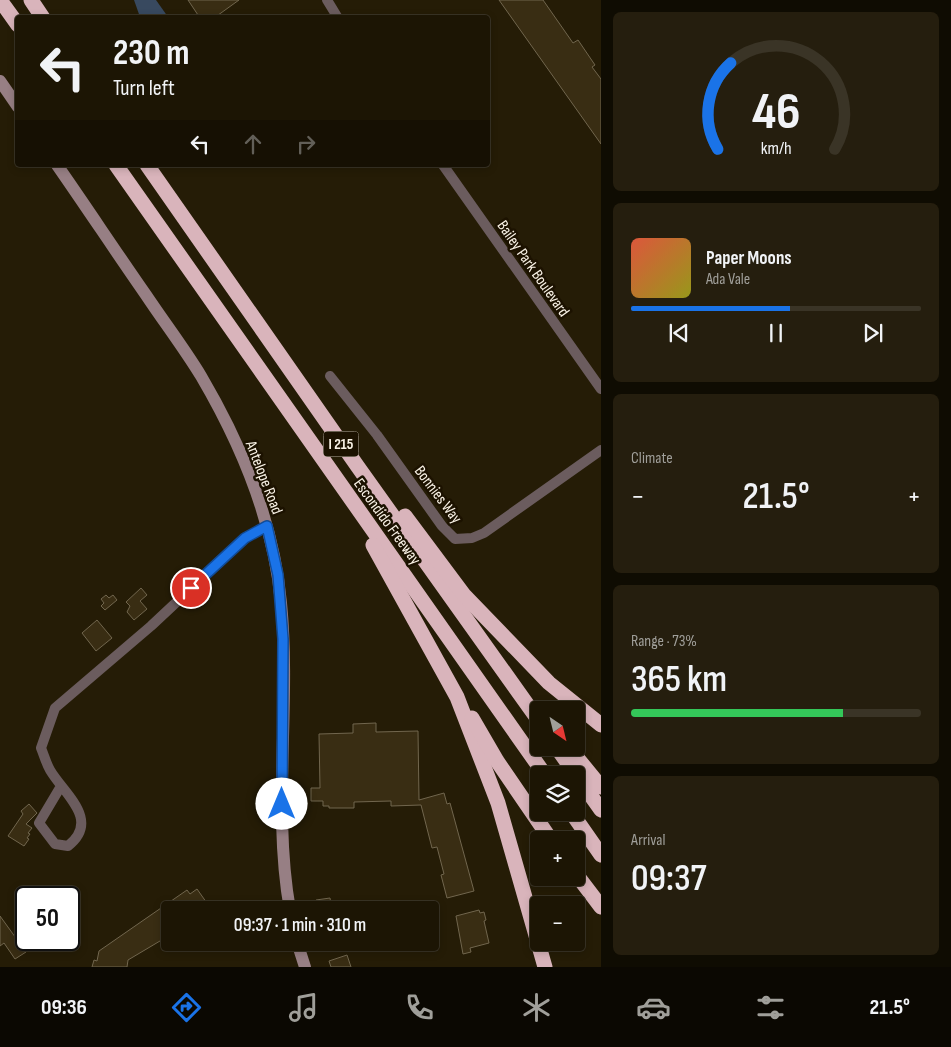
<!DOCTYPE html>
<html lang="en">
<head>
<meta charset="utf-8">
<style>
	body { margin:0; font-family:"Sofia Sans Condensed",sans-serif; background:#251e0e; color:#f1f3f6; height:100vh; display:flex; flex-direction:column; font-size:19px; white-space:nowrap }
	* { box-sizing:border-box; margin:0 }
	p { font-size:16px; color:#a09f9a }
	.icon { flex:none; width:28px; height:28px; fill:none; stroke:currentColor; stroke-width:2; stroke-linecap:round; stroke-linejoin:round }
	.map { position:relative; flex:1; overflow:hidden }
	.details { display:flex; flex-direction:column; gap:12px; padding:12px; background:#0f0c02; width:350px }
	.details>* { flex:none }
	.hud { position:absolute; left:15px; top:15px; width:475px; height:152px; border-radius:5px; box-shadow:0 2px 8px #0003,0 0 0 1px #3a3426; background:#1c1504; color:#f1f3f6; overflow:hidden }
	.needle { width:32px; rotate:145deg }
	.tools { position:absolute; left:530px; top:701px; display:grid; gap:10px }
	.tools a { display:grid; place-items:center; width:55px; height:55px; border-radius:5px; background:#1c1504; box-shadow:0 2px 8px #0003,0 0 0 1px #3a3426; font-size:25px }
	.speed { position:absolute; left:15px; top:886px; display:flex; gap:10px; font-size:25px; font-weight:700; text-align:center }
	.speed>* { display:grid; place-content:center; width:65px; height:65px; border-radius:50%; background:#1c1504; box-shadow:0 2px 8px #0003,0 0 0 1px #3a3426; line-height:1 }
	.speed .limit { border:2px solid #111; border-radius:8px; background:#fff; color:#111 }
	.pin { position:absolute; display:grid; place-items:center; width:42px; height:42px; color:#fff; margin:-21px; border:2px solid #fff; border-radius:50%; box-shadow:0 1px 5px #0007 }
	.me { position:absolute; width:55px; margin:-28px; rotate:0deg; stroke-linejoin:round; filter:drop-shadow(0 0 4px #0008) }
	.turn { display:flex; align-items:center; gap:18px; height:105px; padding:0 15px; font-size:22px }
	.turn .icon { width:65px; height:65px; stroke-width:2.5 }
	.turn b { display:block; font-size:35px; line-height:42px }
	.lanes { display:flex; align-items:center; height:48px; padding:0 15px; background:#0003; justify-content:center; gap:25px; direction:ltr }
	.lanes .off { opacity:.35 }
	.big { font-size:38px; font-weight:600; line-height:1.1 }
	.details .tile { flex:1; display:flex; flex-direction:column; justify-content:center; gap:8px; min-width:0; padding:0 18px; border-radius:8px; background:#251e0e }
	.details .dial { align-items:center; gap:0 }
	.dial svg { height:130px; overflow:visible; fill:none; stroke:#3a3426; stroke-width:7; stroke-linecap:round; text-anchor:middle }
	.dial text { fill:#f1f3f6; stroke:none }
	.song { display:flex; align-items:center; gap:15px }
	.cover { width:60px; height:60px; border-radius:8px; background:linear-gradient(135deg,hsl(10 70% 55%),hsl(60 70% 35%)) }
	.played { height:5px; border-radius:2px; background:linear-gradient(90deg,#1a73e8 55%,#3a3426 55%) }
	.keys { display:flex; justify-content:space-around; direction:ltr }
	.heat { display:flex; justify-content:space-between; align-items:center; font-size:28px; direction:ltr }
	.charge { height:8px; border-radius:4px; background:linear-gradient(90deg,#34c759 73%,#3a3426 0) }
	.trip { position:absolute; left:161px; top:901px; width:278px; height:50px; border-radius:5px; background:#1c1504; box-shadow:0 2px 8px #0003,0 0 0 1px #3a3426; font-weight:600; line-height:50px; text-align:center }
	.dock { display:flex; height:80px; justify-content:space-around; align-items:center; background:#0b0802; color:#a09f9a }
	.dock .icon { width:35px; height:35px }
	.dock .on { color:#1a73e8 }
	.dock b { font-size:22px; color:#f1f3f6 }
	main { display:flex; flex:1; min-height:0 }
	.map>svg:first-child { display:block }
	.water { fill:#38495f }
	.building { fill:#392d13; stroke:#71664e }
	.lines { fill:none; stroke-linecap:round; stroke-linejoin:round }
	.minor { stroke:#6b5c5e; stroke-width:10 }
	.secondary { stroke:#977f84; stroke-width:12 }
	.motorway { stroke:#d9b4bb; stroke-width:15 }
	.route-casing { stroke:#114b97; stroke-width:12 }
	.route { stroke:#1a73e8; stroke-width:9 }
	.labels { text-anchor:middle; stroke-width:5; stroke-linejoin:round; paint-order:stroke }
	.shield { fill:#1c1200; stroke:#b8b0a2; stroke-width:1 }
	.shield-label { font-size:15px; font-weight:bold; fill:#fbf4e7 }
	.street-label { font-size:16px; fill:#fbf4e7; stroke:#1c1200 }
</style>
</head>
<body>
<main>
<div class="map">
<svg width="601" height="967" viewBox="0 0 601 967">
	<rect width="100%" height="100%" fill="#251c06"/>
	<path class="water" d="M 134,0 L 156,0 L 168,17 L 140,17 Z"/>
	<g class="building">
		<path d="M 188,0 L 239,0 L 214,18 L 200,18 Z"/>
		<path d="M 499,0 L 543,0 L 573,43 L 578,40 L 595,65 L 592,67 L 601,79 L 601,144 Z"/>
		<path d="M 141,588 L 147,595 L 140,601 L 147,609 L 134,620 L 127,612 L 130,606 L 126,602 Z"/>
		<path d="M 106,595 L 109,598 L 113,595 L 117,600 L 105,610 L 101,606 L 104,603 L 101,599 Z"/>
		<path d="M 97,620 L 112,638 L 96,651 L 82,633 Z"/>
		<path d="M 376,723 L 376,732 L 418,731 L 419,800 L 444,793 L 447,804 L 450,803 L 474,891 L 447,898 L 441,875 L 444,874 L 437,847 L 432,848 L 421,805 L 391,806 L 391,801 L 354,802 L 354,808 L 329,808 L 329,806 L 323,806 L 323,801 L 311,801 L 311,788 L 320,788 L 319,734 L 353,733 L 353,724 Z"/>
		<path d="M 29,804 L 37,813 L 26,824 L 32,828 L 28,833 L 30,834 L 27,838 L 29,839 L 24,846 L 8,836 L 23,814 L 21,811 Z"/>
		<path d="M 197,889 L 209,906 L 203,910 L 170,910 L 170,930 L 163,935 L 165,938 L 128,960 L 127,967 L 92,967 L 94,960 L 97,961 L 99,951 L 187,890 L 190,894 Z"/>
		<path d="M 330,898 L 332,910 L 318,910 L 316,900 Z"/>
		<path d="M 479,910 L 480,913 L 484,912 L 486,920 L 484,921 L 489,943 L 470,948 L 471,952 L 463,954 L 456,916 Z"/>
		<path d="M 0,916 L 26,952 L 15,959 L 4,943 L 0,946 Z"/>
		<path d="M 347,955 L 351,967 L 331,967 L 329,961 Z"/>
	</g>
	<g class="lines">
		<g class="minor">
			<path d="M 327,0 L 338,18"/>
			<path d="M 443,165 L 601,389"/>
			<path d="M 330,376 L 377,435 L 442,526 L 455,539 L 472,538 L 484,533 L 601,450"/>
			<path d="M 61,786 L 39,823 L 55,844 L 68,846 C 101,820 64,794 50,770 C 46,763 44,755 41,748 L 55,708 L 151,626 L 245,538 L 267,526"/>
		</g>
		<g class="secondary">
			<path d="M 0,81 L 18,107"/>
			<path d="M 57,165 C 87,208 116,252 146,295 C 164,322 184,348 201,376 C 241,444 274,523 281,603 C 291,705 272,809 290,910"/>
			<path d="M 297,942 L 305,967"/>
		</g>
		<g class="motorway">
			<path d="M 0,0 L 18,25"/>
			<path d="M 31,0 L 43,18"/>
			<path d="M 116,165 L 545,775"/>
			<path d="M 147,165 L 358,467 L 539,721"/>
			<path d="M 405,516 L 464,595 L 549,683 L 601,725"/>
			<path d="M 373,545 L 457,697 L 498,803 L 545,967"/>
			<path d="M 472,718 L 497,761 L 551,840"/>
			<path d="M 557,748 L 601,810"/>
			<path d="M 569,748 L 601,787"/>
			<path d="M 571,812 L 601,855"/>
			<path d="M 576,874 L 601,907"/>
		</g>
	</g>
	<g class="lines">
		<g class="route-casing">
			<path id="route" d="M 191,588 L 245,538 L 267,526 L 278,575 L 283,639 L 282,804"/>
		</g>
		<use href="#route" class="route"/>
	</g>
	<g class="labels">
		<rect class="shield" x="323.5" y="431.5" width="35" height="25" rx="4"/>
		<g class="shield-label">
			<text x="341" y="449">I 215</text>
		</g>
		<g class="street-label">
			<text transform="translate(534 268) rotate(55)" y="6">Bailey Park Boulevard</text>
			<text transform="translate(265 477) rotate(69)" y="6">Antelope Road</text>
			<text transform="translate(439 494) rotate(53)" y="6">Bonnies Way</text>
			<text transform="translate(388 521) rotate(54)" y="6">Escondido Freeway</text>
		</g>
	</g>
</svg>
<div class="tools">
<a><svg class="needle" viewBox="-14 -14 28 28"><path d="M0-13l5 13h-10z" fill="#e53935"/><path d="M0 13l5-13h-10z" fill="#a09f9a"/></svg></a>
<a><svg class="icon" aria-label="layers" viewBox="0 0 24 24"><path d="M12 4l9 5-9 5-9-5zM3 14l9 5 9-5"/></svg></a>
<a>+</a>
<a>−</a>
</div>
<div class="speed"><div class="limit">50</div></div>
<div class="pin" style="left:191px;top:588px;background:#d93025"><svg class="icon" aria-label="arrive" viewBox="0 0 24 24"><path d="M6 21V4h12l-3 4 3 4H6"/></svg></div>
<svg class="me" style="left:282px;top:804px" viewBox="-20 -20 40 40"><circle r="19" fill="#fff"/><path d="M0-13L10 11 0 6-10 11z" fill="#1a73e8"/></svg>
<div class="trip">09:37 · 1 min · 310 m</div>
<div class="hud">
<div class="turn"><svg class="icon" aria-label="left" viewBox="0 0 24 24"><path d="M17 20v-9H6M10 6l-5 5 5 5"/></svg><div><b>230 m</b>Turn left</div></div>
<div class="lanes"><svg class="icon" aria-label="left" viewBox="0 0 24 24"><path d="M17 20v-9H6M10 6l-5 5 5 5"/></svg><svg class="icon off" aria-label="ahead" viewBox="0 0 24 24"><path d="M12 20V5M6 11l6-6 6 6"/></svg><svg class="icon off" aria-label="right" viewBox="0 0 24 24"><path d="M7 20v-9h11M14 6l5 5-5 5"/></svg></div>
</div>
</div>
<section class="details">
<div class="tile dial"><svg viewBox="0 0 100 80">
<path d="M14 69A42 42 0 1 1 86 69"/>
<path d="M14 69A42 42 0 0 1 22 16" stroke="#1a73e8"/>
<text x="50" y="56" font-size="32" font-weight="700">46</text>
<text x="50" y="72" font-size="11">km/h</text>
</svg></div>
<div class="tile">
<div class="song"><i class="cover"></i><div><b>Paper Moons</b><p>Ada Vale</p></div></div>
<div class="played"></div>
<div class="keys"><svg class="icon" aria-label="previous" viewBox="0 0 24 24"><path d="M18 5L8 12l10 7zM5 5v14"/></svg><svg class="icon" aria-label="pause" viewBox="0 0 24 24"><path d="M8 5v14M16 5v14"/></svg><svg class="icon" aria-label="next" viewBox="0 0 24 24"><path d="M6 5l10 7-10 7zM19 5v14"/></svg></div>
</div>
<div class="tile"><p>Climate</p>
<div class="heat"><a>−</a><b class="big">21.5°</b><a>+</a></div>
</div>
<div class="tile"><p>Range · 73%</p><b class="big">365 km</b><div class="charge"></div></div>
<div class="tile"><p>Arrival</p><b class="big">09:37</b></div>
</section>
</main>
<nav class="dock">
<b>09:36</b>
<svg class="icon on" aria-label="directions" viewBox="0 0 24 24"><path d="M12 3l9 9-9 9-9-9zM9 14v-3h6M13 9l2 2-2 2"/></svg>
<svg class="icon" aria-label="music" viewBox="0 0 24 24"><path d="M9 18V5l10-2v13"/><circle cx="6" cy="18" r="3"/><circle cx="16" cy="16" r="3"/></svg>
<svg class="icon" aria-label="phone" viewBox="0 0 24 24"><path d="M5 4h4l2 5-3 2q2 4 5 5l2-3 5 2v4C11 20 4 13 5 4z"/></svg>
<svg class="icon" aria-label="climate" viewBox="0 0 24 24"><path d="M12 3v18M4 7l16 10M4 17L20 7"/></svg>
<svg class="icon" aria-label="car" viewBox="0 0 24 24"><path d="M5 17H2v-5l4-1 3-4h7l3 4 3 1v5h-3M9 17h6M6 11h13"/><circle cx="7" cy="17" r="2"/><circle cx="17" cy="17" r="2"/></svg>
<svg class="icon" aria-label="filters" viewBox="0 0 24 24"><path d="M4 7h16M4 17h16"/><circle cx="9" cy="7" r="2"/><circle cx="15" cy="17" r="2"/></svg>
<b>21.5°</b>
</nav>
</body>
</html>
